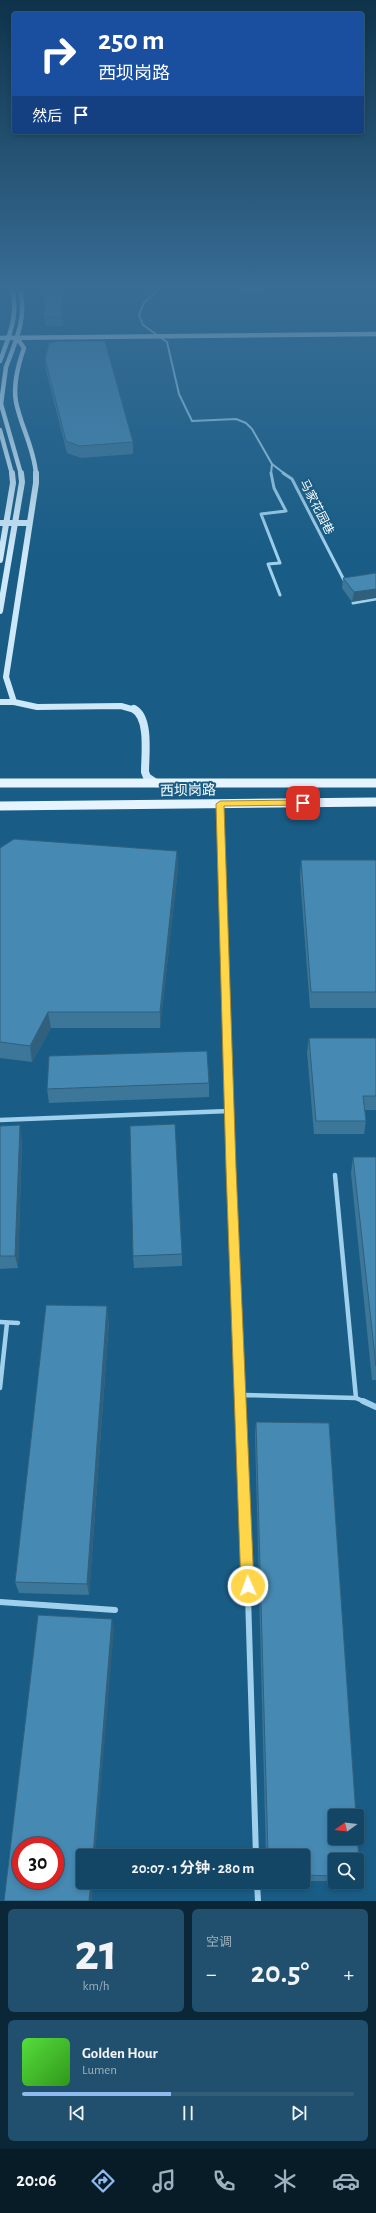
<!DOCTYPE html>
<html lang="zh">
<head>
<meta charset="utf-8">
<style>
	body { margin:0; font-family:"Alegreya Sans","Noto Sans SC",sans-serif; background:#20506d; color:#f1f3f6; height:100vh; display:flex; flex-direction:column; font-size:15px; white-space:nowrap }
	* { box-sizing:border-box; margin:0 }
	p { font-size:13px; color:#9db1bf }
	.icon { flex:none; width:22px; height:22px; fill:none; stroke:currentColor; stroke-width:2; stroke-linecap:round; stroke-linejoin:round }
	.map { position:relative; height:1901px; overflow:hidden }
	.drawer { display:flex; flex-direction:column; gap:8px; padding:8px; background:#0a2637; flex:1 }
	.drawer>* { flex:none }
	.hud { position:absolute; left:12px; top:12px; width:352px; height:122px; border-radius:4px; box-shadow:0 2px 6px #0003,0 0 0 1px #325e78; background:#1a4fa0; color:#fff; overflow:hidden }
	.needle { width:26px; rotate:255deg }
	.controls { position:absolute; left:328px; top:1809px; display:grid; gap:8px }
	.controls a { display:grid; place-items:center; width:36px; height:36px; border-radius:4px; background:#134664; box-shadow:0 2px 6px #0003,0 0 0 1px #325e78; font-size:20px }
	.speed { position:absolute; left:12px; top:1837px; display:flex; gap:8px; font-size:20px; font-weight:700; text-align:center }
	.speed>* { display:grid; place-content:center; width:52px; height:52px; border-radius:50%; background:#134664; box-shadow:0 2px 6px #0003,0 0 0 1px #325e78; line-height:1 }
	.speed .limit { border:6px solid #d22; background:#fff; color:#111 }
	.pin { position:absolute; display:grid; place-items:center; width:34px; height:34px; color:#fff; margin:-17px; border-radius:8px; box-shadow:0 2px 6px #0006 }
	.me { position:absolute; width:44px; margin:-22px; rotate:358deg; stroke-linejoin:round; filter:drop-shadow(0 0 3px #0008) }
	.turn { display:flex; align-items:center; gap:14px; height:84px; padding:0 20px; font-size:18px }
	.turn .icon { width:52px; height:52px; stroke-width:2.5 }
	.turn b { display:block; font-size:28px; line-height:34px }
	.then { display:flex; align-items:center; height:38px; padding:0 20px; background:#0003; gap:8px; font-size:15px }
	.big { font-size:30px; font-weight:700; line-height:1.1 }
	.drawer .card { flex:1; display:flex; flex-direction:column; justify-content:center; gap:6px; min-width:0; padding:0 14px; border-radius:6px; background:#20506d }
	.drawer .dial { align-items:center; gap:0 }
	.dial b { font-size:52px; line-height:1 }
	.song { display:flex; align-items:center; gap:12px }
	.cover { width:48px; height:48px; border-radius:6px; background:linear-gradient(135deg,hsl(110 70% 55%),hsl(110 70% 35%)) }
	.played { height:4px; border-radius:2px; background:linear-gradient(90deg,#90b9f0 45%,#325e78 45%) }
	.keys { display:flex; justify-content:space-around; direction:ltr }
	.heat { display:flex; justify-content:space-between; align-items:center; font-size:22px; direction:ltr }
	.drawer .tiles { flex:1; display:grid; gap:8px; grid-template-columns:1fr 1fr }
	.card:last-child { grid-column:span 2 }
	.trip { position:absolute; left:76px; top:1849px; width:234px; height:40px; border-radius:4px; background:#134664; box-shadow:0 2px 6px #0003,0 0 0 1px #325e78; font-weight:700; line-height:40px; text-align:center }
	.tab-bar { display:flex; height:64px; justify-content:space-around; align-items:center; background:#081c28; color:#9db1bf }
	.tab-bar .icon { width:28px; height:28px }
	.tab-bar .on { color:#90b9f0 }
	.tab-bar b { font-size:18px; color:#f1f3f6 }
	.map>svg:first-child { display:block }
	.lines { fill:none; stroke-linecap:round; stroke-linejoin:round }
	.street-far4 { stroke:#a0d0ec; stroke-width:2 }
	.street-far3 { stroke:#a0d0ec; stroke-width:3 }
	.street-far2 { stroke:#a0d0ec; stroke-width:3.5 }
	.street-far1 { stroke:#a0d0ec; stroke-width:4.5 }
	.street { stroke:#a0d0ec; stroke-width:6 }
	.secondary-far2 { stroke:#cde8f9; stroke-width:4.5 }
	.secondary-far1 { stroke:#cde8f9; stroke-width:6 }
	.secondary { stroke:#cde8f9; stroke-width:8 }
	.primary { stroke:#e6f4ff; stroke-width:9 }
	.secondary-bridge-far1 { stroke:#cde8f9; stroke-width:4.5 }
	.secondary-bridge { stroke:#cde8f9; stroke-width:6 }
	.wall { fill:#3c7699 }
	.shaded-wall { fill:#31607d }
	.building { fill:#4689b2; stroke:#31607d; fill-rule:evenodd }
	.route { fill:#ffd54a; stroke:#a68a30 }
	.labels { text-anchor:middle; stroke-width:4; stroke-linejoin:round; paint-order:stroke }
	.far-street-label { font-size:12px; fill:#fff; stroke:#195d86 }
	.street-label { font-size:14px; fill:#fff; stroke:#195d86 }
</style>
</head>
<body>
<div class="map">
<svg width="376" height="1901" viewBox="0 0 376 1901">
	<rect width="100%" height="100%" fill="#195d86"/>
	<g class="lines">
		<g class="street-far4">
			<path d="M 159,289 L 144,303 L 139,315 L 143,325 L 167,342 L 179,394 L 192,421 L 236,419 L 246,423 L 252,429 L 272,464 L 285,474"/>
			<path d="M 271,474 L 272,464"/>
		</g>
		<g class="street-far3">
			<path d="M 271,473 L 274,488 L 286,511 L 261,514 L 280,563 L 268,564 L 280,595"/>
			<path d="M 283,473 L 292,479 L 345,582"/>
			<path d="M 353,603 L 376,599"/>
		</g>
		<path class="street-far2" d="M 220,804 L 226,1013"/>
		<g class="street-far1">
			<path d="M 226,1012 L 231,1168 L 242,1395"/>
			<path d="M 0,1120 L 229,1111"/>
			<path d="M 335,1175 L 356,1398"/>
			<path d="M 0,1322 L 18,1323"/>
			<path d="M 0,1388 L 7,1323"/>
			<path d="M 242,1402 L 242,1395 L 356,1398 L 365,1402"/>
		</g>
		<g class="street">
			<path d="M 242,1401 L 256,1856"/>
			<path d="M 363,1401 L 376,1407"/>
			<path d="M 0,1602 L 115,1610"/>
			<path d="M 257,1882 L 258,1901"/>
		</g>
		<g class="secondary-far2">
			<path d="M 0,338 L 376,334"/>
			<path d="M 17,338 L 24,348 C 18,365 13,385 16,402 C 21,427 34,448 36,474"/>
			<path d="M 0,361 C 9,337 19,314 12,289"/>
			<path d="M 6,367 C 16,341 27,317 20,289"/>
		</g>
		<g class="secondary-far1">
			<path d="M 36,473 L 36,483 L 6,677 L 14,702 L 37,707 L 121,706 L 135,710"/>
			<path d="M 0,523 L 29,523"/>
			<path d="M 0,702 L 14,702"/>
		</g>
		<path class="secondary" d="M 134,709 C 150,718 145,755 145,772 L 147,777 L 156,783"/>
		<g class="primary">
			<path d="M 0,783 L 376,783"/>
			<path d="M 0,806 L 376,802"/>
		</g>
		<g class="secondary-bridge-far1">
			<path d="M 6,367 L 1,404 L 21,474"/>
			<path d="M 0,430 L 12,474"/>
		</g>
		<g class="secondary-bridge">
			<path d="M 0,560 L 13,483 L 12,473"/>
			<path d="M 0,611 L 22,482 L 21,473"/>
		</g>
	</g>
	<g class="wall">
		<path d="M 40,289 L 61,289 L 62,298 L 63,326 L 45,326 L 44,318 L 45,298 Z"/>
		<rect x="239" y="289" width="24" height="2"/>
		<path d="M 45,359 L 133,442 L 133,454 L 81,458 L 67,453 L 46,371 Z"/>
		<path d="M 376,573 L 352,602 L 342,588 L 343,578 Z"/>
		<path d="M 0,848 L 177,851 L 178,868 L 160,1028 L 51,1028 L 32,1062 L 0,1058 Z"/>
		<path d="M 301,860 L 376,860 L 376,1008 L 310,1008 L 300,877 Z"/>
		<path d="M 309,1038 L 376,1038 L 376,1110 L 365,1110 L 366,1121 L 364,1134 L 314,1134 L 307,1052 Z"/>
		<path d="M 209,1083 L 209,1097 L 49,1103 L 47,1089 Z"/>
		<path d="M 0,1126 L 22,1138 L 18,1268 L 0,1269 Z"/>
		<path d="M 353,1157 L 376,1157 L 376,1380 L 372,1380 L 351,1173 Z"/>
		<path d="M 182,1254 L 182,1266 L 134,1268 L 133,1256 Z"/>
		<path d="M 109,1321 L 89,1595 L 19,1593 L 15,1582 Z"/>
		<path d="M 256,1422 L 329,1423 L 356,1816 L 335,1816 L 335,1838 L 357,1838 L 357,1833 L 360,1876 L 357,1880 L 357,1860 L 335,1860 L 335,1881 L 303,1881 L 303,1856 L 266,1856 L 255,1435 Z"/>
	</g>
	<g class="shaded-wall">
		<path d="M 62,290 L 62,301 L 63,326 L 62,317 L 46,300 L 45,292 Z"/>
		<path d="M 376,589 L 376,598 L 352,602 L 354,592 Z"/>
		<path d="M 177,851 L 178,868 L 160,1028 L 160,1012 Z"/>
		<path d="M 48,1012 L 51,1028 L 32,1062 L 30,1046 Z"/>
		<path d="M 20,1125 L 22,1138 L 18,1268 L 15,1256 Z"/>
		<path d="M 107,1306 L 109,1321 L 89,1595 L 87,1584 Z"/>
		<path d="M 112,1619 L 114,1629 L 95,1856 L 93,1856 Z"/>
		<path d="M 91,1882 L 93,1882 L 92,1901 L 89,1901 Z"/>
	</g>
	<g class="building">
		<path d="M 44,289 L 61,289 L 62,290 L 45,292 Z"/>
		<path d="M 45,293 L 62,293 L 62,317 L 44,318 Z"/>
		<path d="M 57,341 L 105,341 L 133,442 L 80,446 L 66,441 L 45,359 L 49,343 Z"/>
		<path d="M 376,573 L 376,589 L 354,592 L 343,578 Z"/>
		<path d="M 14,839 L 177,851 L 160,1012 L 48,1012 L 30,1046 L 0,1042 L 0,848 Z"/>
		<path d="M 301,860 L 376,860 L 376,992 L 311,992 Z"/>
		<path d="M 309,1038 L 376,1038 L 376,1096 L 363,1096 L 366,1121 L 316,1121 Z"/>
		<path d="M 207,1051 L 209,1083 L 47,1089 L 49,1056 Z"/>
		<path d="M 175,1124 L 182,1254 L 133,1256 L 130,1126 Z"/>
		<path d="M 20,1125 L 15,1256 L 0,1256 L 0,1126 Z"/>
		<path d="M 353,1157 L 376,1157 L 376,1366 Z"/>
		<path d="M 46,1305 L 107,1306 L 87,1584 L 15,1582 Z"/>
		<path d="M 256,1422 L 329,1423 L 356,1816 L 335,1816 L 335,1838 L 357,1838 L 357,1833 L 360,1876 L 357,1876 L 357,1860 L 335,1860 L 335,1876 L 303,1875 L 303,1856 L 268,1856 Z"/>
		<path d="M 38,1615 L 112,1619 L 93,1856 L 83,1856 L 83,1882 L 91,1882 L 89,1901 L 4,1901 ZM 21,1846 L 55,1846 L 55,1880 L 21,1880 Z"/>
	</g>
	<linearGradient id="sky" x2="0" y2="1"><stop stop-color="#0e334a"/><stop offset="0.52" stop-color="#386d95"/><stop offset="1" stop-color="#386d95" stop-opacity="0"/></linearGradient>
	<rect width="376" height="555" fill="url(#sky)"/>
	<path class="route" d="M 303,800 L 307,803 L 306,805 L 224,806 L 236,1168 L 254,1586 L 252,1591 L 248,1593 L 243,1591 L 241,1586 L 226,1168 L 216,804 L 220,801 Z"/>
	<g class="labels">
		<g class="far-street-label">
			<text transform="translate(317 507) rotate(63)" y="4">马家花园巷</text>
		</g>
		<g class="street-label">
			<text transform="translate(188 790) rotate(-1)" y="5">西坝岗路</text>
		</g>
	</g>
</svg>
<div class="controls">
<a><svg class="needle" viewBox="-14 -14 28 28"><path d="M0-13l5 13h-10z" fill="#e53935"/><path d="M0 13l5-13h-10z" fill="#9db1bf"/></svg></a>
<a><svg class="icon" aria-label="search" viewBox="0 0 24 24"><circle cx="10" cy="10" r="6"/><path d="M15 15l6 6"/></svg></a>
</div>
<div class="speed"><div class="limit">30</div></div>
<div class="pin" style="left:303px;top:803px;background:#d93025"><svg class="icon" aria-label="arrive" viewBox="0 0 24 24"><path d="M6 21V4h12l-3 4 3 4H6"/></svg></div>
<svg class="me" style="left:248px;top:1586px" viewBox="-20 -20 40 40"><circle r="17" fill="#ffd54a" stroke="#fff" stroke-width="3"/><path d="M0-11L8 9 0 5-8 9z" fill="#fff"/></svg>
<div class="trip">20:07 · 1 分钟 · 280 m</div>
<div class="hud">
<div class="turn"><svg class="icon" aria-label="right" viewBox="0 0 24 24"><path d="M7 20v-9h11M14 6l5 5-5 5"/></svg><div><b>250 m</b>西坝岗路</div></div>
<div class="then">然后<svg class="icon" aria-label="arrive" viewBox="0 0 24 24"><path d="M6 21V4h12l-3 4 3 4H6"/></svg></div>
</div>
</div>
<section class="drawer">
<div class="tiles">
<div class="card dial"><b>21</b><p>km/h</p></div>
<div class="card"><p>空调</p>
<div class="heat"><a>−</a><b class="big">20.5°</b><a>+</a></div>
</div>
<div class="card">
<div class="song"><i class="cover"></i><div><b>Golden Hour</b><p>Lumen</p></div></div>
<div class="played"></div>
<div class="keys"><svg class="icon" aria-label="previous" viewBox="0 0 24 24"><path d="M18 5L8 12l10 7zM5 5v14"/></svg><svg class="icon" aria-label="pause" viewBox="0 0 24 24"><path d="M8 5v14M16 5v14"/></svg><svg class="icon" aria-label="next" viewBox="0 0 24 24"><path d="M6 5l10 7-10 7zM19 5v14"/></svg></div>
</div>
</div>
</section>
<nav class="tab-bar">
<b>20:06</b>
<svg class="icon on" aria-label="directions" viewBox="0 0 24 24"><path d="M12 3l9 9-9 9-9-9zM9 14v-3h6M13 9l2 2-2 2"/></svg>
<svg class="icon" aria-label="music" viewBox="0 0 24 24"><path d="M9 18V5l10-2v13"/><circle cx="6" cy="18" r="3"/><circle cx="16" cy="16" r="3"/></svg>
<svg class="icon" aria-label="phone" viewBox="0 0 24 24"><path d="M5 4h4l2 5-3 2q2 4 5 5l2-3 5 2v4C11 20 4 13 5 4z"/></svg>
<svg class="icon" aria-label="climate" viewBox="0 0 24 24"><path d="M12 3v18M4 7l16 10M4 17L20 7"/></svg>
<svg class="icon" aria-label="car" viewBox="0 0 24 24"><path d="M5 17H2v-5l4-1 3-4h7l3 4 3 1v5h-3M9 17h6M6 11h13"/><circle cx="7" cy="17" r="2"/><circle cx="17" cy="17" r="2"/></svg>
</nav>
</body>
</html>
